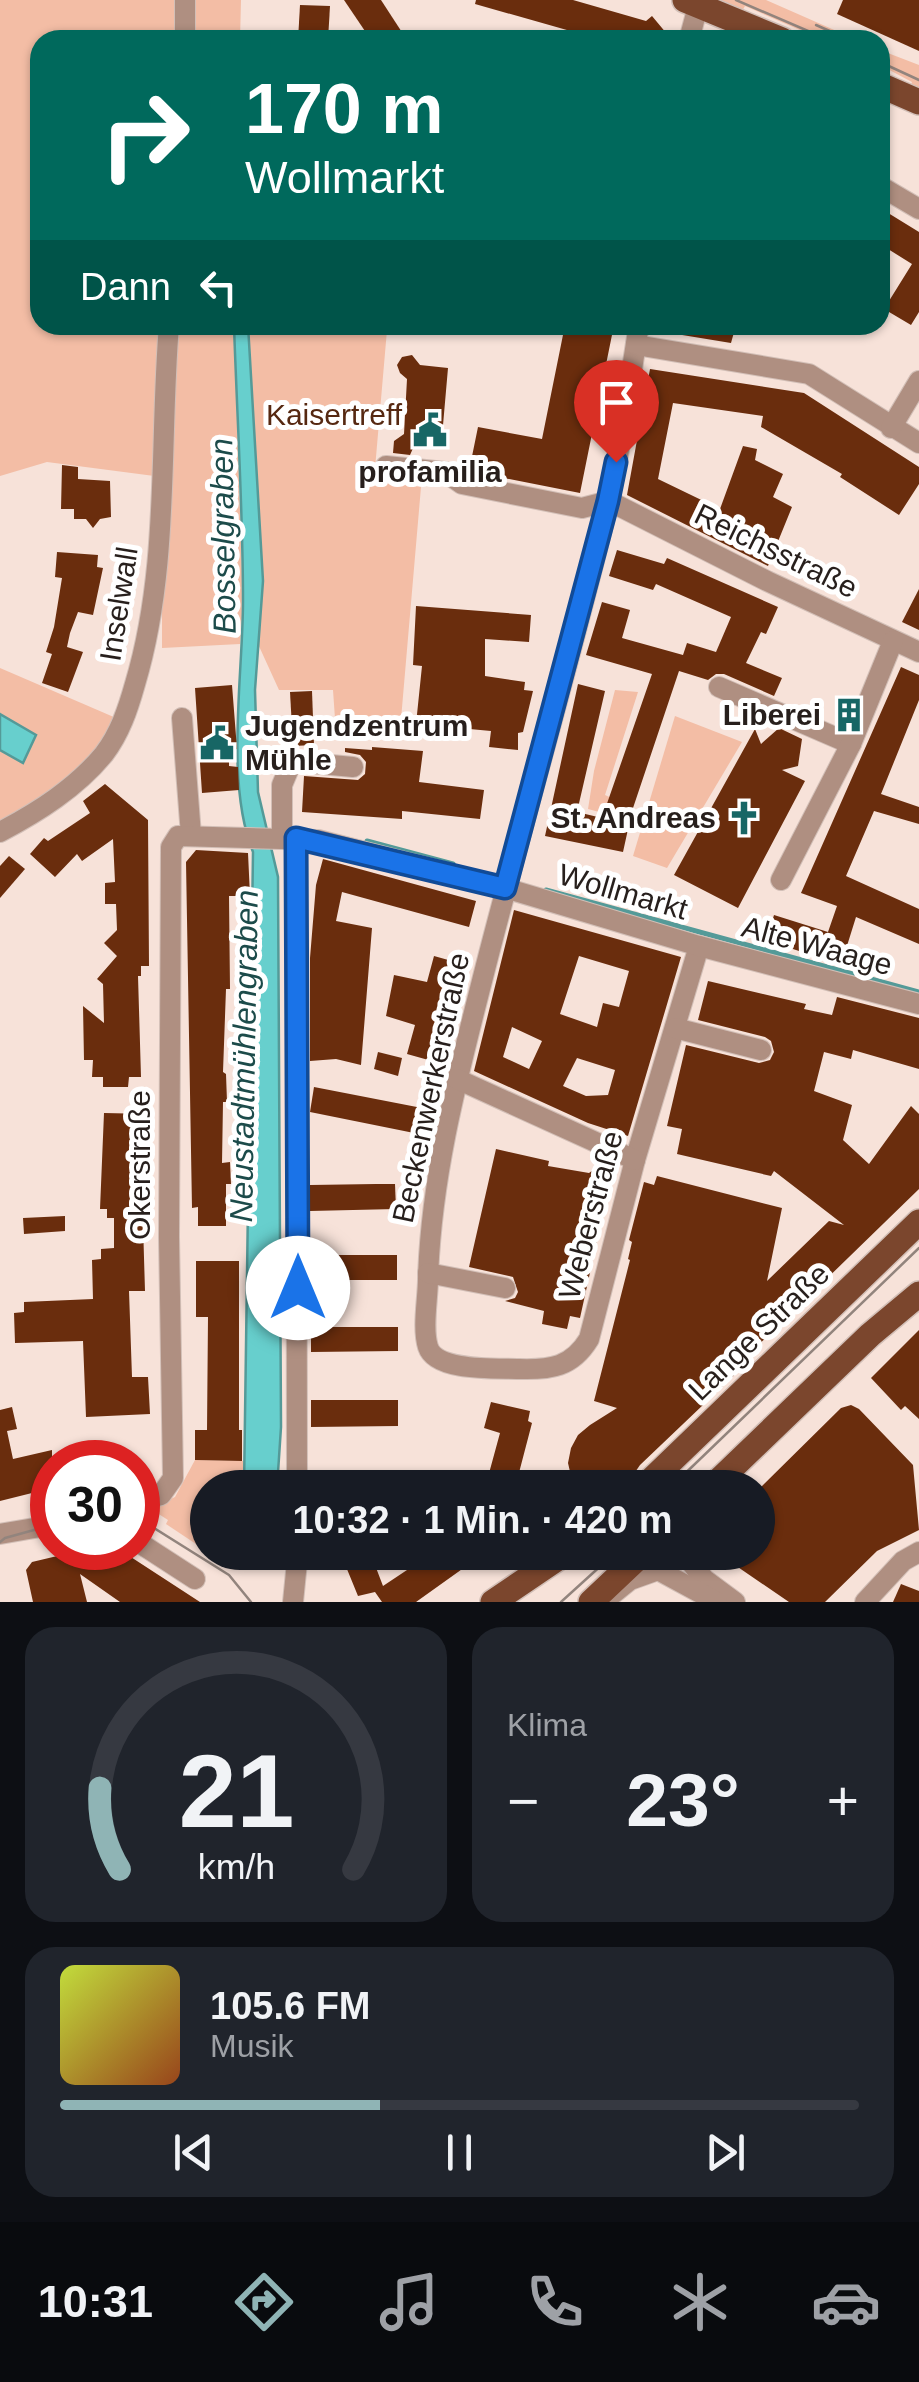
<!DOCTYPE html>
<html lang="de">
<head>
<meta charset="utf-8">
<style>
	body { margin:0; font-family:Helvetica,sans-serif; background:#20242c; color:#f1f3f6; height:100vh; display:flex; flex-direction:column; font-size:38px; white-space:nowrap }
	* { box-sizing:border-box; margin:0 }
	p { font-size:32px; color:#9ea1a6 }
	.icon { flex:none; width:55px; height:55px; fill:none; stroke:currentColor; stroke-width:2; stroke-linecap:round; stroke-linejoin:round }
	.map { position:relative; height:1602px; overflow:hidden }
	.side { display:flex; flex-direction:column; gap:25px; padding:25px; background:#0d0f14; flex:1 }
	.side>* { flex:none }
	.hud { position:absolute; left:30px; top:30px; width:860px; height:305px; border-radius:30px; box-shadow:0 2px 8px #0004; background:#00695c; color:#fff; overflow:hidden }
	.speed { position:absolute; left:30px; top:1440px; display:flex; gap:20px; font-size:50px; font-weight:700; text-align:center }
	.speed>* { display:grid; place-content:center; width:130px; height:130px; border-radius:50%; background:#171b24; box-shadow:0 2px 8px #0004; line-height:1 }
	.speed .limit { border:15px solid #d22; background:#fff; color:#111 }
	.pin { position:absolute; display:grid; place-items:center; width:85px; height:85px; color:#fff; margin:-102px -42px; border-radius:50% 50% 50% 0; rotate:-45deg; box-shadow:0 0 10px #0007 }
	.pin .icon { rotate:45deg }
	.me { position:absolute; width:110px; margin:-55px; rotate:0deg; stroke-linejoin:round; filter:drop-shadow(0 0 8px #0008) }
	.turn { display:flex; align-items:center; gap:35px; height:210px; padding:0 50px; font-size:45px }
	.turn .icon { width:130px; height:130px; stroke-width:2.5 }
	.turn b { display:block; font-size:70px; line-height:85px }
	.then { display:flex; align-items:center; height:95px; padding:0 50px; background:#0003; gap:20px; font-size:38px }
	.big { font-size:75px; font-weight:700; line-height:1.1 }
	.side .widget { flex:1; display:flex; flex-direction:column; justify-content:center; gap:15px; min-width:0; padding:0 35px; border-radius:30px; background:#20242c }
	.side .dial { align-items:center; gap:0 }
	.dial svg { height:260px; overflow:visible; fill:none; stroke:#363941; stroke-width:7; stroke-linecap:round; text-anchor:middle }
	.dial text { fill:#f1f3f6; stroke:none }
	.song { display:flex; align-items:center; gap:30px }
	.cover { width:120px; height:120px; border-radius:15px; background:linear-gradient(135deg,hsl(70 70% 55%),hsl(20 70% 35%)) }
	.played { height:10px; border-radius:5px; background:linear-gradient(90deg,#8fb4b5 40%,#363941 40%) }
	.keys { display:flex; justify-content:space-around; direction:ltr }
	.heat { display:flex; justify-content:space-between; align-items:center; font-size:55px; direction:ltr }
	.side .tiles { flex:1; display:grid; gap:25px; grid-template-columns:1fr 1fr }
	.widget:last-child { grid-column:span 2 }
	.trip { position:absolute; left:190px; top:1470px; width:585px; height:100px; border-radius:50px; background:#171b24; box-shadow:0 2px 8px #0004; font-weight:700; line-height:100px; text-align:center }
	.tabs { display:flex; height:160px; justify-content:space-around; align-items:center; background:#090b0e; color:#9ea1a6 }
	.tabs .icon { width:70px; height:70px }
	.tabs .active { color:#8fb4b5 }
	.tabs b { font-size:45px; color:#f1f3f6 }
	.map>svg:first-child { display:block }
	.green { fill:#f3bda5 }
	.water { fill:#67cfcd; stroke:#549a98; stroke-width:2.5 }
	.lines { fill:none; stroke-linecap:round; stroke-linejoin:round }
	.stream { stroke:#549a98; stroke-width:5 }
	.building { fill:#6a2d0d; fill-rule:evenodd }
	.minor-casing { stroke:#d2bfb7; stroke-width:22 }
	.major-casing { stroke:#d2bfb7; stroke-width:28 }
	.minor { stroke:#af8f81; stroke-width:20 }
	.major { stroke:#7b462d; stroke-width:25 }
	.tram { stroke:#92847d; stroke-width:2.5 }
	.route-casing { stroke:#114b97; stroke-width:25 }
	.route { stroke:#1a73e8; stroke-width:18 }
	.labels { text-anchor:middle; stroke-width:10; stroke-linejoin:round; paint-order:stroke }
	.park-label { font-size:30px; fill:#562811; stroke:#fff }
	.poi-label { font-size:30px; font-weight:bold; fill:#271f1c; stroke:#fff; text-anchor:end }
	.street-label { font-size:30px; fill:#271f1c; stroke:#fff }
	.water-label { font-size:32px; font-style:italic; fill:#1c4b4a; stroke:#fff }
</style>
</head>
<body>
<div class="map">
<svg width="919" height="1602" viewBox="0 0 919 1602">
	<rect width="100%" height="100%" fill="#f7e2d9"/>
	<g class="green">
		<path d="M 0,0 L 241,0 L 240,40 L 40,40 L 40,325 L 234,325 L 243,604 L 240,644 L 162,648 L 162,477 L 47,462 L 0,476 Z"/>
		<path d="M 708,0 L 766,0 L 857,40 L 823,40 L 745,6 L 741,13 Z"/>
		<path d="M 880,50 L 919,65 L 919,92 L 910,88 L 912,82 L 880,65 Z"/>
		<path d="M 248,325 L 353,325 L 387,330 L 374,480 L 421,487 L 400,731 L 336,733 L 333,690 L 279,690 L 258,644 L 263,581 Z"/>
		<path d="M 0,668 L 123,721 L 105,752 L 0,832 Z"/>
		<path d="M 615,690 L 638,692 L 605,795 L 618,801 L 614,816 L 588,809 L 594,771 Z"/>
		<path d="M 675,716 L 742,742 L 667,868 L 633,856 Z"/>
		<path d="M 195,1460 L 245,1461 L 244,1487 L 208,1488 L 208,1552 L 166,1524 L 168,1520 L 154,1511 L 156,1506 L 175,1497 Z"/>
	</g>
	<g class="water">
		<path d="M 234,325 L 248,325 L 263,581 L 255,690 L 258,792 L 278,877 L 281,1427 L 277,1488 L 244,1487 L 253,852 C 225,783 243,675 243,601 C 243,509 237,417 234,325 Z"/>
		<path d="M 0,714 L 36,735 L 23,763 L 0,750 Z"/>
	</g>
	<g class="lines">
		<g class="stream">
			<path d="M 367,841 L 453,864"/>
			<path d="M 546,890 L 919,992"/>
		</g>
	</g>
	<g class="building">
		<path d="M 344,0 L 381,0 L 407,40 L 371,40 Z"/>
		<path d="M 476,0 L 573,0 L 646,21 L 652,16 L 672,40 L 602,40 L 475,4 Z"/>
		<path d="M 843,0 L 919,0 L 919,51 L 837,14 Z"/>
		<path d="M 300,5 L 330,6 L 328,40 L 298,40 Z"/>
		<path d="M 880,208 L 919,232 L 919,312 L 911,325 L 884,309 L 912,264 L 880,244 Z"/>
		<path d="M 565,325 L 614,325 L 580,493 L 469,471 L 478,427 L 542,439 Z"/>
		<path d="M 671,325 L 736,325 L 731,343 L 670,333 Z"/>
		<path d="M 412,355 L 420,365 L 448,368 L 441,448 L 414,446 L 410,455 L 393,453 L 394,441 L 404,434 L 407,379 L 400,373 L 397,365 L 402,357 Z"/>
		<path d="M 650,369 L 804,393 L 919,467 L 919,484 L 899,515 L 840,477 L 842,474 L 761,427 L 763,416 L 673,403 L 658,479 L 720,509 L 743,446 L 757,449 L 755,460 L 783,474 L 773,497 L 792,507 L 768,566 L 627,495 Z"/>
		<path d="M 62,465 L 78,467 L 78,479 L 110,481 L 111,517 L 100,519 L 93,528 L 86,519 L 74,519 L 74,509 L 61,509 Z"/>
		<path d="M 617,550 L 664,564 L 667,558 L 778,607 L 766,634 L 761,632 L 746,663 L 782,678 L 774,696 L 724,674 L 716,674 L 708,680 L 679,671 L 632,811 L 623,852 L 545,836 L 578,684 L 605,691 L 577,812 L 602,818 L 652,674 L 586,655 L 602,602 L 630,610 L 622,638 L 683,655 L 687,643 L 716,652 L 731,617 L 656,584 L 653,590 L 609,576 Z"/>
		<path d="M 57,552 L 98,555 L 97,567 L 103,568 L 93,615 L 78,612 L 70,633 L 67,647 L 83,652 L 68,692 L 42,683 L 52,654 L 46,652 L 54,627 L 62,578 L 55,577 Z"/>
		<path d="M 919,589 L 919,630 L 902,622 Z"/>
		<path d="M 416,606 L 531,615 L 529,642 L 485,639 L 485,676 L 525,682 L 524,690 L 533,691 L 523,732 L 518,733 L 518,750 L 489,747 L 491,731 L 416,724 L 422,666 L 413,665 Z"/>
		<path d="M 901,667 L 919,675 L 919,700 L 881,794 L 919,807 L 919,824 L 874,811 L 846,876 L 919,909 L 919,944 L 856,917 L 841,965 L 766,940 L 774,915 L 828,932 L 837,906 L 801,893 Z"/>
		<path d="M 232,685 L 237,749 L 229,750 L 229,766 L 238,767 L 239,790 L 202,793 L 195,688 Z"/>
		<path d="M 312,691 L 314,745 L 293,746 L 290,692 Z"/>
		<path d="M 779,728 L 802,739 L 798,766 L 782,770 L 805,781 L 738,908 L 674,875 L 755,729 L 761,744 Z"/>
		<path d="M 372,747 L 423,751 L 419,782 L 484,790 L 480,819 L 402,811 L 402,819 L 302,812 L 304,776 L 358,780 L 365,774 L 366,762 L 360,755 L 345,752 L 345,748 L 372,750 Z"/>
		<path d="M 105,784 L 148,820 L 149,966 L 141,966 L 141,976 L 138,976 L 141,1077 L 129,1077 L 128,1087 L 103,1087 L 103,1077 L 92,1077 L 93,1060 L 84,1060 L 83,1006 L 104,1023 L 103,984 L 97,979 L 117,956 L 104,943 L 117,930 L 116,904 L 105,904 L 105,883 L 115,882 L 113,839 L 82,861 L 77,854 L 55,877 L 30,854 L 44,838 L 48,841 L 90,813 L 83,801 Z"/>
		<path d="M 196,850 L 248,853 L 250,896 L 229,896 L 230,989 L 226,989 L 223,1072 L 226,1074 L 227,1102 L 223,1102 L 222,1163 L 230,1162 L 231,1184 L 226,1184 L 226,1226 L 198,1226 L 198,1207 L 192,1208 L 186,862 Z"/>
		<path d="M 9,856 L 25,869 L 0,898 L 0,866 Z"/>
		<path d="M 323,859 L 476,901 L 469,927 L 342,892 L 336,921 L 372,928 L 361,1065 L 336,1059 L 310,1061 L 310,958 L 316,885 Z"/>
		<path d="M 514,910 L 681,957 L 628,1136 L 588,1123 L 474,1071 ZM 579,956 L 629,971 L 619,1007 L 603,1003 L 597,1027 L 560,1014 ZM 512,1027 L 542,1041 L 529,1069 L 503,1057 ZM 577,1058 L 615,1070 L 608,1095 L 586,1096 L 563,1086 Z"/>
		<path d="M 434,956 L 459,963 L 432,1061 L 407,1054 L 415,1025 L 386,1016 L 394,975 L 427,982 Z"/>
		<path d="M 708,981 L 806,1004 L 804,1009 L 832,1015 L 837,997 L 919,1018 L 919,1069 L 853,1050 L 851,1059 L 824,1052 L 814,1091 L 852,1105 L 843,1140 L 869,1164 L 911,1106 L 919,1114 L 919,1189 L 742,1361 L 746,1364 L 640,1465 L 629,1481 L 621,1488 L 579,1488 L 571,1476 L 568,1463 L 571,1448 L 578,1435 L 590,1425 L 617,1408 L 594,1401 L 630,1260 L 628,1259 L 632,1242 L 629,1240 L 644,1182 L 654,1185 L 657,1176 L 782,1208 L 767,1281 L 829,1221 L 844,1225 L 774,1171 L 771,1176 L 677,1154 L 682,1129 L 667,1126 L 686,1045 L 759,1063 L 770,1060 L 774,1052 L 771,1041 L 765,1037 L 698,1020 Z"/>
		<path d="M 378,1052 L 402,1058 L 398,1076 L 374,1069 Z"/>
		<path d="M 314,1087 L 422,1108 L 419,1134 L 310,1112 Z"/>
		<path d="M 104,1113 L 150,1114 L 143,1224 L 145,1291 L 129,1291 L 132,1377 L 148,1377 L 150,1414 L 86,1417 L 83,1341 L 15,1343 L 14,1313 L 24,1312 L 24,1302 L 93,1299 L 92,1260 L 101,1259 L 101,1249 L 114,1248 L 114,1218 L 107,1218 L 107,1209 L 100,1209 Z"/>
		<path d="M 496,1149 L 549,1161 L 548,1166 L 589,1173 L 597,1167 L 604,1177 L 601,1189 L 608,1191 L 580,1318 L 570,1316 L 567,1329 L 542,1324 L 544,1311 L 505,1301 L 515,1298 L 518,1292 L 513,1277 L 469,1267 Z"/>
		<path d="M 376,1184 L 395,1184 L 396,1209 L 310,1211 L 310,1185 Z"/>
		<path d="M 65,1216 L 65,1231 L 24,1234 L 23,1218 Z"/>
		<rect x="310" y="1255" width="87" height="25"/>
		<path d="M 196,1261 L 239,1261 L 239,1430 L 242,1430 L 242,1461 L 195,1460 L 195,1430 L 207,1430 L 208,1317 L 196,1317 Z"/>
		<path d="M 311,1327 L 398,1327 L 398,1351 L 311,1352 Z"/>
		<path d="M 919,1330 L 919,1419 L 905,1406 L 901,1410 L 871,1378 Z"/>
		<path d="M 311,1400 L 398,1400 L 398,1426 L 311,1427 Z"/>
		<path d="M 491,1402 L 530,1411 L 528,1421 L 532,1423 L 515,1488 L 485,1488 L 500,1433 L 484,1428 Z"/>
		<path d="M 851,1405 L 859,1409 L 913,1465 L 919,1530 L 877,1551 L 825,1602 L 789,1602 L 716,1552 L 758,1552 L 758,1490 L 841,1408 Z"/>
		<path d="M 12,1407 L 17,1429 L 7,1431 L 13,1459 L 52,1450 L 52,1488 L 0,1501 L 0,1410 Z"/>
		<path d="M 91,1548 L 117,1548 L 200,1602 L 120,1602 L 80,1574 L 87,1602 L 33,1602 L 26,1570 L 32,1562 Z"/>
		<path d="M 340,1552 L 370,1552 L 383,1586 L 434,1552 L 486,1552 L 416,1602 L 382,1602 L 375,1592 L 358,1596 Z"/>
		<path d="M 901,1584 L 919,1591 L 919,1602 L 893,1602 Z"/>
	</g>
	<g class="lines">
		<g class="minor-casing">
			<g id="minor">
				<path d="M 185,0 L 185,40"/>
				<path d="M 689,40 L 698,6"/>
				<path d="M 880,186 L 919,209"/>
				<path d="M 639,325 C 629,384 622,446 608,504 C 570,664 522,822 482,981 C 457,1079 431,1177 428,1279 C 428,1298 422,1328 428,1347 C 436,1372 497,1368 519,1369 C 551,1370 572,1367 589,1339 L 635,1160 L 699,946"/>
				<path d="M 636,345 L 809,374 L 919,443"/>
				<path d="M 891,428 L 919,381"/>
				<path d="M 386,466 L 445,472 L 462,484 L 582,508 L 609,501"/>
				<path d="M 609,501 L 767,581 L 919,652"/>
				<path d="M 719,687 L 851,744"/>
				<path d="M 182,718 L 191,835"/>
				<path d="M 0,832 C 38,812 76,788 104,754 C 120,733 128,709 135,684 C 170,567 159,445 169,325"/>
				<path d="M 282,838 L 282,785 L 290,766 L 299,762 L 353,767"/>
				<path d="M 296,838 L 297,1488"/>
				<path d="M 781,880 L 851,744 L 893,641"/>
				<path d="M 675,1028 L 761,1050"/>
				<path d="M 457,1079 L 635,1160"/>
				<path d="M 428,1273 L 505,1288"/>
				<path d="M 138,1501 L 161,1495 L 173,1478 L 169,1237 L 171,847 L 178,836 L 318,840 L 505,888 L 699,946 L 919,1004"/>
				<path d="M 0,1534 L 52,1525"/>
				<path d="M 138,1542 L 195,1579"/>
				<path d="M 683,1552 L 704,1579 L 735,1602"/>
				<path d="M 614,1593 L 630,1580 L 658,1570 L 717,1602"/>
				<path d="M 293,1602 L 298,1552"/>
				<path d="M 865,1602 L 903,1561 L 919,1552"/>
			</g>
		</g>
		<g class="major-casing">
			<g id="major">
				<path d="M 685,0 L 782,40"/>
				<path d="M 880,85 L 919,102"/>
				<path d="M 643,1488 L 919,1222"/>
				<path d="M 711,1488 L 870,1335 L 919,1294"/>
				<path d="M 493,1602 L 567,1552"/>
				<path d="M 591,1602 L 644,1552"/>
			</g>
		</g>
		<use href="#minor" class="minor"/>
		<use href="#major" class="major"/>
		<g class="tram">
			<path d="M 736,0 L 829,40"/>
			<path d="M 816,25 L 850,40"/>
			<path d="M 880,62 L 919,80"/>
			<path d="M 670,1488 L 919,1248"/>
			<path d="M 138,1518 L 229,1575 L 251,1602"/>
			<path d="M 0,1542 L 5,1538 L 52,1525"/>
			<path d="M 561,1602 L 616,1552"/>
		</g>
	</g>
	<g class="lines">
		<g class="route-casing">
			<path id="route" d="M 298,1288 L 296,838 L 505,888 L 608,501 L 616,462"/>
		</g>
		<use href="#route" class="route"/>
	</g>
	<defs>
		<g id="civic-bare" transform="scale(2.7)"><path d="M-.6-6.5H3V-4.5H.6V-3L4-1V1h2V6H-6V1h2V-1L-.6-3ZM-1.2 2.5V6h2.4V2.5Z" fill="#176665" stroke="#fff" stroke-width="2.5" paint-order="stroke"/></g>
		<g id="building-bare" transform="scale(2.7)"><path d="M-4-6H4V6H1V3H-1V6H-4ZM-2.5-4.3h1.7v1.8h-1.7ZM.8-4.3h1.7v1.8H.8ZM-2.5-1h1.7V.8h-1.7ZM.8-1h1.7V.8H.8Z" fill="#176665" stroke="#fff" stroke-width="2.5" paint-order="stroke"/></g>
		<g id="church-bare" transform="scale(2.7)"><path d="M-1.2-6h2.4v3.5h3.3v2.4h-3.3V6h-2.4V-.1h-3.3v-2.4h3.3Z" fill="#176665" stroke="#fff" stroke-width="2.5" paint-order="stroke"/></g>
	</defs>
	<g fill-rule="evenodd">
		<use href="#civic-bare" x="430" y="430"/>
		<use href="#building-bare" x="849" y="715"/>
		<use href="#civic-bare" x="217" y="743"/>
		<use href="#church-bare" x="744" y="818"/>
	</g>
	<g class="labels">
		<g class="park-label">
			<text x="334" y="425">Kaisertreff</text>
		</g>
		<g class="poi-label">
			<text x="430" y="482" text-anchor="middle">profamilia</text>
			<text x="821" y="725">Liberei</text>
			<text x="245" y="736" text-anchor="start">Jugendzentrum<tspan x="245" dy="34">Mühle</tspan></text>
			<text x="716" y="828">St. Andreas</text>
		</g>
		<g class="street-label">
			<text transform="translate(776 551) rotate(26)" y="10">Reichsstraße</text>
			<text transform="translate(119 604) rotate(-81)" y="10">Inselwall</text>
			<text transform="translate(623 892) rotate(16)" y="10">Wollmarkt</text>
			<text transform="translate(817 946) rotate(15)" y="10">Alte Waage</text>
			<text transform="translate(431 1088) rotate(-78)" y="10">Beckenwerkerstraße</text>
			<text transform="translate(140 1165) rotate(-90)" y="10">Okerstraße</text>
			<text transform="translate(591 1215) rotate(-75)" y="10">Weberstraße</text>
			<text transform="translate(759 1332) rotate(-44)" y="10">Lange Straße</text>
		</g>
		<g class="water-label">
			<text transform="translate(223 536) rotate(-91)" y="11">Bosselgraben</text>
			<text transform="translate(244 1056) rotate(-89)" y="11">Neustadtmühlengraben</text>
		</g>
	</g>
</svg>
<div class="speed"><div class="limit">30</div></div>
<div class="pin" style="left:616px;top:462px;background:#d93025"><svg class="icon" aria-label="arrive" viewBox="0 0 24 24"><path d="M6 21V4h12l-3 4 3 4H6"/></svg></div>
<svg class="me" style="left:298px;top:1288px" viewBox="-20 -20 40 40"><circle r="19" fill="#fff"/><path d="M0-13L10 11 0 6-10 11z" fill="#1a73e8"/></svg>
<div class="trip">10:32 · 1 Min. · 420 m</div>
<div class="hud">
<div class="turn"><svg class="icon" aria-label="right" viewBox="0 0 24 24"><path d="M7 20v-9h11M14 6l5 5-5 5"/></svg><div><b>170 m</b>Wollmarkt</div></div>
<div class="then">Dann<svg class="icon" aria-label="left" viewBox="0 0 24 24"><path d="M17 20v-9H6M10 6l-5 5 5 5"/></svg></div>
</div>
</div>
<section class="side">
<div class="tiles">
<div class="widget dial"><svg viewBox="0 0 100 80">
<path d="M14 69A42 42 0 1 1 86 69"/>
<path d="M14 69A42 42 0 0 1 8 44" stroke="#8fb4b5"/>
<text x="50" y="56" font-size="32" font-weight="700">21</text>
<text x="50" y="72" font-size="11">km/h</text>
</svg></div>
<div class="widget"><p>Klima</p>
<div class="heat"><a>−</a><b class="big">23°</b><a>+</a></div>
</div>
<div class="widget">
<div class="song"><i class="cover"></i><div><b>105.6 FM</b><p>Musik</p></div></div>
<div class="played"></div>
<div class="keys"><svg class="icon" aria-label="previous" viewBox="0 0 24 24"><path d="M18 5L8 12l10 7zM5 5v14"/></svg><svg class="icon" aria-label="pause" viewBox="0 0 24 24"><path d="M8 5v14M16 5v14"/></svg><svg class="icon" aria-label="next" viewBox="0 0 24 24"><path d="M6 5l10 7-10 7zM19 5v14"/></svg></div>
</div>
</div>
</section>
<nav class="tabs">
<b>10:31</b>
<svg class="icon active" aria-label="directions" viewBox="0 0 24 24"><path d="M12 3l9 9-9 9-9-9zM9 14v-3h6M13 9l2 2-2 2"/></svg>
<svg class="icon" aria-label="music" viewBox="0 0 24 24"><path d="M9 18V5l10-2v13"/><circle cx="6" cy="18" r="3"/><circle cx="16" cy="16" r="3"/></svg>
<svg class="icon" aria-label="phone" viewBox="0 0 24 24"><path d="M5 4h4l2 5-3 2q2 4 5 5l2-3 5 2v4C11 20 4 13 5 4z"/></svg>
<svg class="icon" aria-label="climate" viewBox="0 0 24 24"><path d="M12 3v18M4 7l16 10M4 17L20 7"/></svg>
<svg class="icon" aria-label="car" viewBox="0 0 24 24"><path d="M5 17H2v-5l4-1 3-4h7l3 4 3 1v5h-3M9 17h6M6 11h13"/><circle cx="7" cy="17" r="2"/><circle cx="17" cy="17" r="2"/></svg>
</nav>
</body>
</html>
